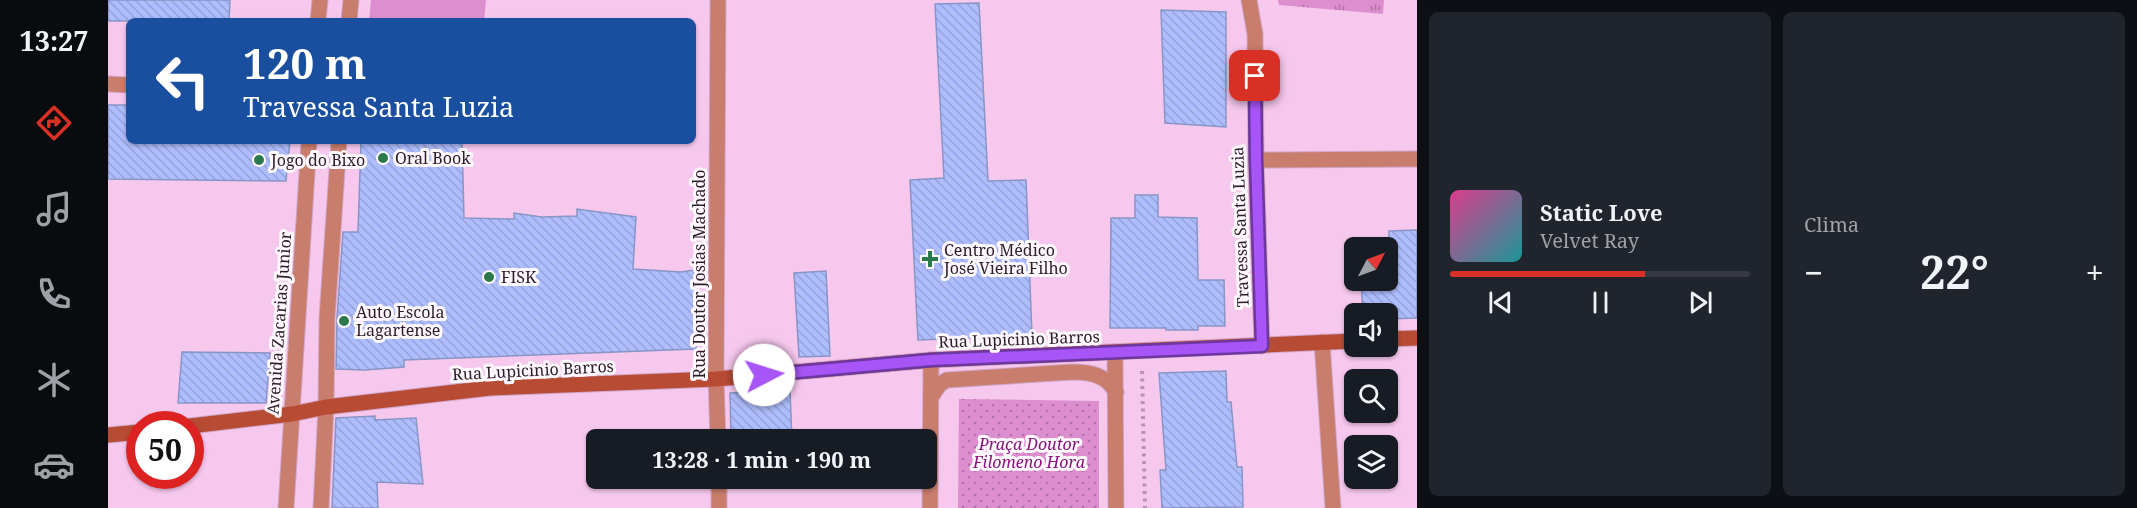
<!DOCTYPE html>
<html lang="pt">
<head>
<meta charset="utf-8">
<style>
	body { margin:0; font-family:"Noto Serif",serif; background:#20242c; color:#f1f3f6; height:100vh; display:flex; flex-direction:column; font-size:22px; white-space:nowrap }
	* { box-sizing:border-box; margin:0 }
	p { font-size:20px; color:#9ea1a6 }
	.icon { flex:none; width:33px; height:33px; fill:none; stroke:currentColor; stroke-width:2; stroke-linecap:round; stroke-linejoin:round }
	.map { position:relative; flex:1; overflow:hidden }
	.panel { display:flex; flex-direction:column; gap:12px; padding:12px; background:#0d0f14; width:720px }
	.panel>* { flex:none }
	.banner { position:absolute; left:18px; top:18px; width:570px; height:126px; border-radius:9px; box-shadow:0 2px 4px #0004; background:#1a4fa0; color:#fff; overflow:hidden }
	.needle { width:39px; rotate:49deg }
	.controls { position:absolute; left:1236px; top:237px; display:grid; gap:12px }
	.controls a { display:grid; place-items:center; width:54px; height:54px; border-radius:9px; background:#171b24; box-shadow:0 2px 4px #0004; font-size:30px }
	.speed { position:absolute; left:18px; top:411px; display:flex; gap:12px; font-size:30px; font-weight:700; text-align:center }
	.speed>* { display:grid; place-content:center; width:78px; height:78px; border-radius:50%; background:#171b24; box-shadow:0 2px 4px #0004; line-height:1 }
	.speed .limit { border:9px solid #d22; background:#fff; color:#111 }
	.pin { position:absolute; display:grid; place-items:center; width:51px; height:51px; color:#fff; margin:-26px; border-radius:12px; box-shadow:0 3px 9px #0006 }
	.me { position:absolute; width:66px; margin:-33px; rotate:85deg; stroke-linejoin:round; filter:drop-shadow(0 0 4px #0008) }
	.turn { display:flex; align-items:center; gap:21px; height:126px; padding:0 18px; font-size:27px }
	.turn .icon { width:78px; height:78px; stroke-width:2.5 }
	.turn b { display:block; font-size:42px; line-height:51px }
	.big { font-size:45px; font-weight:700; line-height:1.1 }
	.panel .card { flex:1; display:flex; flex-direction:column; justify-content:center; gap:9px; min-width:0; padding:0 21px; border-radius:9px; background:#20242c }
	.song { display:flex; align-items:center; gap:18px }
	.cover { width:72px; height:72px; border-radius:9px; background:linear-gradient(135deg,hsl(330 70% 55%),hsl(180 70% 35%)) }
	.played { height:6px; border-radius:3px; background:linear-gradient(90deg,#d93025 65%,#363941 65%) }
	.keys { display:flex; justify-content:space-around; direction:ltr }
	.heat { display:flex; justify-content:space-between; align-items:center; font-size:33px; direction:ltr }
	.panel .tiles { flex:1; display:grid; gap:12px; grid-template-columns:repeat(2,1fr) }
	.trip { position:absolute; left:478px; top:429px; width:351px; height:60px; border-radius:9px; background:#171b24; box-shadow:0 2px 4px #0004; font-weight:700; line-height:60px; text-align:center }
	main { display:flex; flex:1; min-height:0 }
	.tab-bar { display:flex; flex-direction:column; width:108px; justify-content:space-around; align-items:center; background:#090b0e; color:#9ea1a6 }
	.tab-bar .icon { width:42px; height:42px }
	.tab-bar .selected { color:#d93025 }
	.tab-bar b { font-size:27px; color:#f1f3f6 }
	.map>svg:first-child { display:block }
	.grass { fill:url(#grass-tufts) }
	.park { fill:url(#park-dots) }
	.pitch { fill:#dd8ecf }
	.building { fill:url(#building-back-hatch); stroke:#8995c5; stroke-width:1.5 }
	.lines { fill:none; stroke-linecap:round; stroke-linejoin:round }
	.lane-casing { stroke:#cfa6c7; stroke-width:17 }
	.street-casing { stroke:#cfa6c7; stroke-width:17 }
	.secondary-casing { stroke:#cfa6c7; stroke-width:17 }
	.path { stroke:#b892b1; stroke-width:4; stroke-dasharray:3 4.5; stroke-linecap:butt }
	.lane { stroke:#c87d6d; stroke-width:15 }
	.street { stroke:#c87d6d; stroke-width:15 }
	.secondary { stroke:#b84b34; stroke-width:15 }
	.route-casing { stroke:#6d37a1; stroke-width:15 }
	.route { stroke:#a855f7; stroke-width:10 }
	.poi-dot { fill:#2a794a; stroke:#fdf8fc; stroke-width:2 }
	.labels { text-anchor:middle; stroke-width:6; stroke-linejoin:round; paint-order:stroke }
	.poi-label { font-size:16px; fill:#2d1c2a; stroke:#fdf8fc; text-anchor:start }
	.street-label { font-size:16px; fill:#2d1c2a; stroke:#fdf8fc }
	.park-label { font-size:16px; font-style:italic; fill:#89127c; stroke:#fdf8fc }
</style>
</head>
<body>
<main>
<nav class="tab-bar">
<b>13:27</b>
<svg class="icon selected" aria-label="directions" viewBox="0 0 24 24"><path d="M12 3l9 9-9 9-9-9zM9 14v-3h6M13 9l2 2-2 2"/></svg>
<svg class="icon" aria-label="music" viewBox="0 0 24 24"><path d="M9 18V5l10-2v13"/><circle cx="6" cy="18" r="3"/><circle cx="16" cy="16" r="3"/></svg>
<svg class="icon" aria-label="phone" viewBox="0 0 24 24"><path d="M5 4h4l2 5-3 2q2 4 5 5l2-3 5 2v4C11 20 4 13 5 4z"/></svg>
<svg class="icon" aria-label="climate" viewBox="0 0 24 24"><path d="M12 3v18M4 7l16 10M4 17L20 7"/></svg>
<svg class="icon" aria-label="car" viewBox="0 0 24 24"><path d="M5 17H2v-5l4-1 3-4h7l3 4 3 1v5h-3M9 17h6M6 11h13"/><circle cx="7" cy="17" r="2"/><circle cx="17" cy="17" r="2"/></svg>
</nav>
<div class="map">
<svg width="1309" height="508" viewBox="0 0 1309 508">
	<defs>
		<pattern id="grass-tufts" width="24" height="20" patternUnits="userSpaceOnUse" patternTransform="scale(1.5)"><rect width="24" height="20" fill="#dd8ecf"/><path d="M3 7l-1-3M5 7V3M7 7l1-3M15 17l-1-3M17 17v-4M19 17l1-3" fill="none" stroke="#b473a8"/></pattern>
		<pattern id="park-dots" width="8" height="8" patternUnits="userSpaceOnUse" patternTransform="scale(1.5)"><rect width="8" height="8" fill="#dd8ecf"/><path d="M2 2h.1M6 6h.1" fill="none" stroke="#b473a8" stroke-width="1.8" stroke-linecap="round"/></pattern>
		<pattern id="building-back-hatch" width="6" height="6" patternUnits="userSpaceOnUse" patternTransform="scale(1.5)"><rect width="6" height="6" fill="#aebdfe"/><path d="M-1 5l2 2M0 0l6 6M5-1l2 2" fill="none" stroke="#96a2da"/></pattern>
	</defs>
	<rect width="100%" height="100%" fill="#f7c8ee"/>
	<path class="grass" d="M 1170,0 L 1276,0 L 1275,14 L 1171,5 Z"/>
	<path class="park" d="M 851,399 L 991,401 L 991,508 L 850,508 Z"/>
	<path class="pitch" d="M 263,0 L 378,0 L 376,21 L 261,21 Z"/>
	<g class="building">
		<path d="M 0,0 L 122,0 L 121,21 L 0,21 Z"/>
		<path d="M 871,3 L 880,181 L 918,180 L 924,336 L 810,340 L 802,180 L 836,178 L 827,4 Z"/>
		<path d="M 1053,10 L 1118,12 L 1118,127 L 1057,123 Z"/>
		<path d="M 0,105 L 21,105 L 21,141 L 182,141 L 178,181 L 0,179 Z"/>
		<path d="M 253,141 L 354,141 L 356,218 L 406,219 L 406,213 L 434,217 L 469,216 L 469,209 L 528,217 L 525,269 L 573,272 L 586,270 L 588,349 L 296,360 L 296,367 L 257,370 L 228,369 L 229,318 L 235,232 L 250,232 Z"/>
		<path d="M 1027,195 L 1050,195 L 1050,217 L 1089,218 L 1090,280 L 1116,280 L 1117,326 L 1090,326 L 1090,330 L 1058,330 L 1058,328 L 1002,328 L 1003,218 L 1027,218 Z"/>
		<path d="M 1309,230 L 1309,318 L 1280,319 L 1280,314 L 1255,314 L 1253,280 L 1280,280 L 1280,248 L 1251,248 L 1251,241 L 1281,239 L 1281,231 Z"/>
		<path d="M 718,271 L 722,356 L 691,357 L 686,273 Z"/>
		<path d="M 74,352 L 162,353 L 158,403 L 70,403 Z"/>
		<path d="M 1118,371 L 1119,402 L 1123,402 L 1129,467 L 1134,467 L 1135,507 L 1054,508 L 1052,470 L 1058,470 L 1051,373 Z"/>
		<path d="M 682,391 L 684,440 L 623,440 L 622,393 Z"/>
		<path d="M 267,416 L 267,420 L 308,418 L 315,484 L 269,482 L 270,508 L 224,508 L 228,418 Z"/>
	</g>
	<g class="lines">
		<g class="lane-casing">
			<g id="lane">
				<path d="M 1148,160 L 1309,159"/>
				<path d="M 1214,342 L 1225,508"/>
			</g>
		</g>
		<g class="street-casing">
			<g id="street">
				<path d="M 1141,0 L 1147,34 L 1148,160 L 1154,346"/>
				<path d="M 210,21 L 212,0"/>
				<path d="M 241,21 L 243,0"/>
				<path d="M 0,84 L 21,85"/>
				<path d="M 1007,353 L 1008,508"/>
				<path d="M 823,397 L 832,384 L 839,380 L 964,372 C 983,372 998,375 1008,392"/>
				<path d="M 610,440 L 608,379 L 610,0"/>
				<path d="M 611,478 L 611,508"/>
				<path d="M 178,508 L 201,141"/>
				<path d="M 213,508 L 218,407 L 219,318 L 231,141"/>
				<path d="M 822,508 L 823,360"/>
			</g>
		</g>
		<g class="secondary-casing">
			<g id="secondary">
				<path d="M 1280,339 L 1309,338"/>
				<path d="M 82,426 L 184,414 L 218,407 L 382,388 L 608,379 L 823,360 L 1246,341"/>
				<path d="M 0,435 L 32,432"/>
			</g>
		</g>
		<path class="path" d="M 1034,371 L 1037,508"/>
		<use href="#lane" class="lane"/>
		<use href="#street" class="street"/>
		<use href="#secondary" class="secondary"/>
	</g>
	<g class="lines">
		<g class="route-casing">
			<path id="route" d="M 656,375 L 823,360 L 1154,346 L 1148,160 L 1147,76"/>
		</g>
		<use href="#route" class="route"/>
	</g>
	<g class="poi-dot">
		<circle cx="275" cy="158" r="6"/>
		<circle cx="151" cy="160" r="6"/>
		<path d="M819 250h6v6h6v6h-6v6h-6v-6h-6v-6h6z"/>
		<circle cx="381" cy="277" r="6"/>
		<circle cx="236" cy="321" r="6"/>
	</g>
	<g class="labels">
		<g class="poi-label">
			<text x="287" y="164">Oral Book</text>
			<text x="163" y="166">Jogo do Bixo</text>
			<text x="836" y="256">Centro Médico<tspan x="836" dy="18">José Vieira Filho</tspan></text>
			<text x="393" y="283">FISK</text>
			<text x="248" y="318">Auto Escola<tspan x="248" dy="18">Lagartense</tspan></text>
		</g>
		<g class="street-label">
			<text transform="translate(1132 227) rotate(-92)" y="6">Travessa Santa Luzia</text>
			<text transform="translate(591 274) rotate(-90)" y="6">Rua Doutor Josias Machado</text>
			<text transform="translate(171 323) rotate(-86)" y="6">Avenida Zacarias Junior</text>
			<text transform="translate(911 339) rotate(-2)" y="6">Rua Lupicinio Barros</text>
			<text transform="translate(425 370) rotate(-3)" y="6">Rua Lupicinio Barros</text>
		</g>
		<g class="park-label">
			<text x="921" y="450">Praça Doutor<tspan x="921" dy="18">Filomeno Hora</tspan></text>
		</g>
	</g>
</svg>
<div class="controls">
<a><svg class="needle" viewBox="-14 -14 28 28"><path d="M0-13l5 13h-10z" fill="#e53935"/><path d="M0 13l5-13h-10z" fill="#9ea1a6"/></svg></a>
<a><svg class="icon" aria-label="sound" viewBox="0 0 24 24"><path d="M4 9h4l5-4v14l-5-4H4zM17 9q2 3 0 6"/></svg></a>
<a><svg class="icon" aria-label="search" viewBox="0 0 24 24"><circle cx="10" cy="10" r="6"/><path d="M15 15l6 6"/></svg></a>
<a><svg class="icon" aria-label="layers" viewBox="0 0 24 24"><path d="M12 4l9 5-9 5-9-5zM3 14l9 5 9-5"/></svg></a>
</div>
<div class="speed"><div class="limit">50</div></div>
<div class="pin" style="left:1147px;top:76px;background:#d93025"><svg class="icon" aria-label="arrive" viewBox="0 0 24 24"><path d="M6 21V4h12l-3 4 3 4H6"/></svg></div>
<svg class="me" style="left:656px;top:375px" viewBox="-20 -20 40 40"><circle r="19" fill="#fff"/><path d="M0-13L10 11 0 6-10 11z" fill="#a855f7"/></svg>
<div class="trip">13:28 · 1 min · 190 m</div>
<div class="banner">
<div class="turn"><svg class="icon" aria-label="left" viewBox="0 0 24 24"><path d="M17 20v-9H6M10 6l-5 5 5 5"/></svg><div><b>120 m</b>Travessa Santa Luzia</div></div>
</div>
</div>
<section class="panel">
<div class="tiles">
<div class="card">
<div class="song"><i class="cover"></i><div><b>Static Love</b><p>Velvet Ray</p></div></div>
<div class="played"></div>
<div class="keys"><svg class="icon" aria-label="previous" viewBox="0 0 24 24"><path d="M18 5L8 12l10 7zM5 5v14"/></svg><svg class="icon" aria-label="pause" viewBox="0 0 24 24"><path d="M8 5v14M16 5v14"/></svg><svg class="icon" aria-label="next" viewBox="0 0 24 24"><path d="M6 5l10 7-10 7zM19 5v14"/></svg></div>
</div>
<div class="card"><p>Clima</p>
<div class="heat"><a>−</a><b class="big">22°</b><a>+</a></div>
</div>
</div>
</section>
</main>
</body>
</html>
